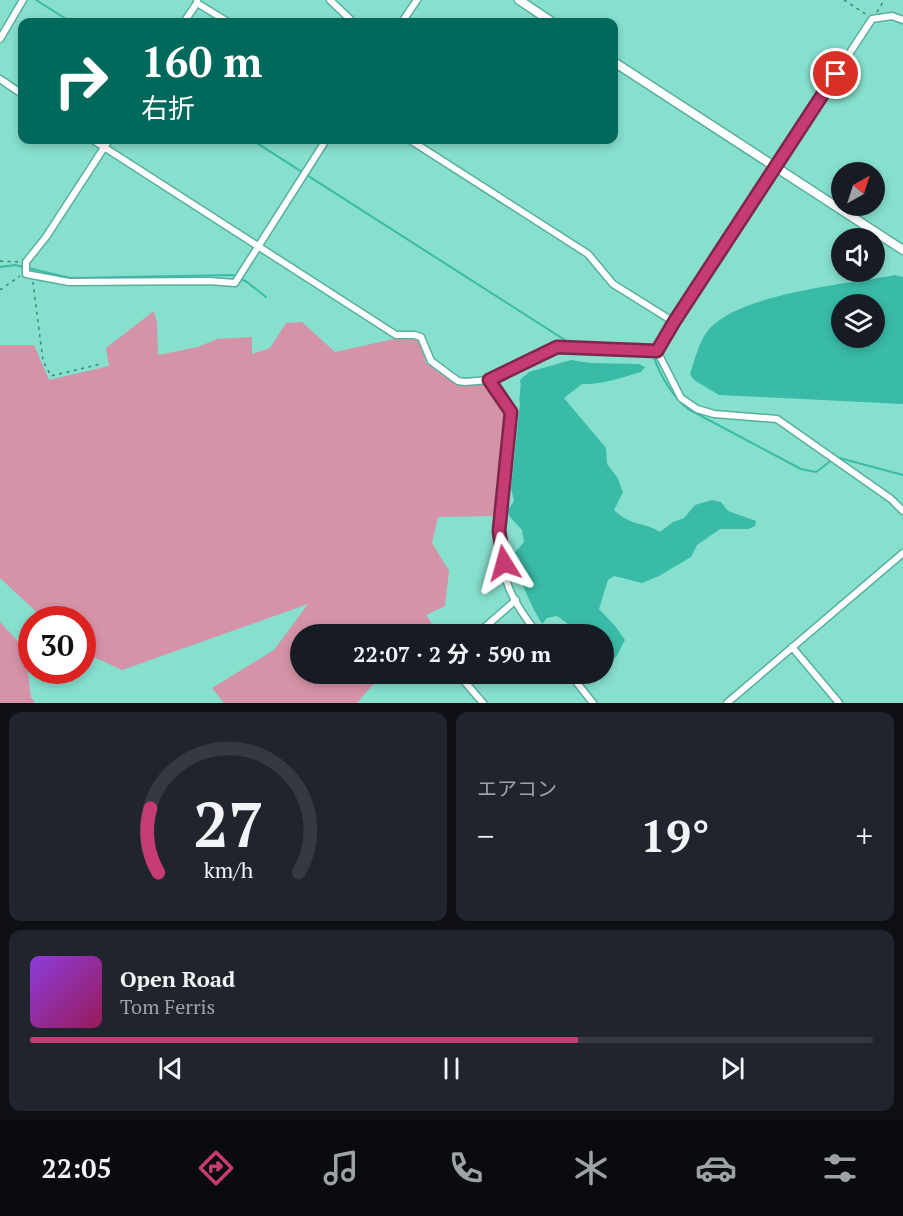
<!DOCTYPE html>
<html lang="ja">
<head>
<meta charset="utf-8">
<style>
	body { margin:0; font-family:"PT Serif","Noto Sans JP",serif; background:#20242c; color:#f1f3f6; height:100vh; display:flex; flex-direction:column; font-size:22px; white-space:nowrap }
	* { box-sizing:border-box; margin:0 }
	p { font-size:20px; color:#9ea1a6 }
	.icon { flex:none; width:33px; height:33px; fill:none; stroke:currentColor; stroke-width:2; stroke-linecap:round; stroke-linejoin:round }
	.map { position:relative; height:703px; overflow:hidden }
	.panel { display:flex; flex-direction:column; gap:9px; padding:9px; background:#0d0f14; flex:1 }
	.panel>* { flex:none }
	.banner { position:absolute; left:18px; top:18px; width:600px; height:126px; border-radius:12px; box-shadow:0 3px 9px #0003; background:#00695c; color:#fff; overflow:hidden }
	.needle { width:39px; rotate:39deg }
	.tools { position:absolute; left:831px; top:162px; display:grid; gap:12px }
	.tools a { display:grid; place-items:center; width:54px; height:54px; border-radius:50%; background:#171b24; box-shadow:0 3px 9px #0003; font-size:30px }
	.speed { position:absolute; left:18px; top:606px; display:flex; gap:12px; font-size:30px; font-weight:700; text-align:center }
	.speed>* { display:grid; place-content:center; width:78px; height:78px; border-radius:50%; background:#171b24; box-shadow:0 3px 9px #0003; line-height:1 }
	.speed .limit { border:9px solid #d22; background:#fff; color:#111 }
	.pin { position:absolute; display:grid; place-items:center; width:51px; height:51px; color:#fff; margin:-26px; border:3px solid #fff; border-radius:50%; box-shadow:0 2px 6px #0007 }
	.me { position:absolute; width:66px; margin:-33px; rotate:352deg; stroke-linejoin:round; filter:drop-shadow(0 0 4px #0008) }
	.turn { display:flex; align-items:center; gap:21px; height:126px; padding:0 24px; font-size:27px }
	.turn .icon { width:78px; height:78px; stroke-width:2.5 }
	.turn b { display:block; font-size:42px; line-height:51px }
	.big { font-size:45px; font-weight:700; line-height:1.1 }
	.panel .widget { flex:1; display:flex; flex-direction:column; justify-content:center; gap:9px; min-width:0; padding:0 21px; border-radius:12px; background:#20242c }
	.panel .dial { align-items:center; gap:0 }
	.dial svg { height:156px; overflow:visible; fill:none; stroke:#363941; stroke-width:7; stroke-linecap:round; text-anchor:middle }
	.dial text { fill:#f1f3f6; stroke:none }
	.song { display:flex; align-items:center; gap:18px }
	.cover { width:72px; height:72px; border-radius:9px; background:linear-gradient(135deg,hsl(270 70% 55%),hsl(330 70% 35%)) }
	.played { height:6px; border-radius:3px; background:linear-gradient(90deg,#c53b72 65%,#363941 65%) }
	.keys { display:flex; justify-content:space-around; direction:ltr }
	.heat { display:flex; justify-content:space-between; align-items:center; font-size:33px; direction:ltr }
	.panel .tiles { flex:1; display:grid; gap:9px; grid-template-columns:1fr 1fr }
	.widget:last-child { grid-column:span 2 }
	.trip { position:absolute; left:290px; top:624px; width:324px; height:60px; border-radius:30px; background:#171b24; box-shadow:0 3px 9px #0003; font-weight:700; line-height:60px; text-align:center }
	.tab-bar { display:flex; height:96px; justify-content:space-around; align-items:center; background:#090b0e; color:#9ea1a6 }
	.tab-bar .icon { width:42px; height:42px }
	.tab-bar .selected { color:#c53b72 }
	.tab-bar b { font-size:27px; color:#f1f3f6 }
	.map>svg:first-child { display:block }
	.green { fill:#d493a6 }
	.water { fill:#39bba7; fill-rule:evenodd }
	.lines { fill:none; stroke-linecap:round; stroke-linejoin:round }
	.stream { stroke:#39bba7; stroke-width:2 }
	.street-casing { stroke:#57afa0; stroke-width:9 }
	.secondary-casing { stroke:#57afa0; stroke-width:11 }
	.path { stroke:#438276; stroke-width:1.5; stroke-dasharray:3 4.5; stroke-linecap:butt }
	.street { stroke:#fff; stroke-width:6 }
	.secondary { stroke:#fff; stroke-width:8 }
	.route-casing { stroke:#80264a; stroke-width:15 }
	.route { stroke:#c53b72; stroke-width:10 }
</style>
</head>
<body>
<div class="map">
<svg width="903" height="703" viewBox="0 0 903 703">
	<rect width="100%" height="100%" fill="#87dfce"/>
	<g class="green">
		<path d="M 154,311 L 157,323 L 158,355 L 198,347 L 217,339 L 252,337 L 252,354 L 270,348 L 286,323 L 302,322 L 335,352 L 394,339 L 420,340 L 426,363 L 457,385 L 486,385 L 508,415 L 496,516 L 438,517 L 432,543 L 449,571 L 445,606 L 426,615 L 434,627 L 426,634 L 300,634 L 300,674 L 382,674 L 357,703 L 224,703 L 212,688 L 274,650 L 308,604 L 122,670 L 83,652 L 82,620 L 44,619 L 0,578 L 0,345 L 34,345 L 49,380 L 109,366 L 106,348 Z"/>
		<path d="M 0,622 L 25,649 L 31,697 L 35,703 L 0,703 Z"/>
	</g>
	<g class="water">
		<path d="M 895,275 L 903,277 L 903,404 L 719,395 L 694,380 L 690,374 C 695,359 699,340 710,328 C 743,293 848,284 895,275 ZM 842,304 L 874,304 L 874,338 L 842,338 Z"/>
		<path d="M 571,360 L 591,363 L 639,364 L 645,367 L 641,372 C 622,377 603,385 582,384 L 564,398 L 606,448 L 607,464 L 617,477 L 623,492 L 614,510 C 632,527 642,521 660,532 L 673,522 L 684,518 L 695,505 L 712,500 L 721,502 L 728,511 L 756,521 L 755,526 L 748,529 L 720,529 L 697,545 L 691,557 L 659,576 L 642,583 L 614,576 L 608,580 L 599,609 L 616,627 L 625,640 L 616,657 L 603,668 L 603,634 L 582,634 L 557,616 L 547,618 L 542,624 L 534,610 L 510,558 L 524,542 L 522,530 L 509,516 L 508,510 L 514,501 L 511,488 L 520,404 C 518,396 522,389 520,380 L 529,372 Z"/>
	</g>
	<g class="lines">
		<g class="stream">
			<path d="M 36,0 L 71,22"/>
			<path d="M 252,140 L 568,342 L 651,345 C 655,368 670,394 688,409 L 801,469 L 816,472 L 832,460"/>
			<path d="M 0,267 L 15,265 L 70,278 L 233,275 L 247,282 L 266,297"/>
			<path d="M 836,457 L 903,475"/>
		</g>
		<g class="street-casing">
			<g id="street">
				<path d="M 197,0 L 197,3 L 228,22"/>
				<path d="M 330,0 L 353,22"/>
				<path d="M 184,22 L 197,3"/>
				<path d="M 402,22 L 417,0"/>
				<path d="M 0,39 L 23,0"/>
				<path d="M 0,79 L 22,94"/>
				<path d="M 93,140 L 396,335 L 414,335 L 421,337 L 431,361 L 458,381 L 465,382 L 489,380 L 557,347 L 657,351"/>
				<path d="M 109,140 L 46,237 L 26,262 L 26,274 L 69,282 L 209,281 L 235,283 L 326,140"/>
				<path d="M 410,140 L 588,254 L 613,284 L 674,322"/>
				<path d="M 657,351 L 674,322 L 872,19 L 892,16 L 903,20"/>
				<path d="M 657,351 L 681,398 L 697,409 L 714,414 L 777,419 L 891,499 L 903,511"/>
				<path d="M 489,380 L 511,412 C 506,463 492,530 506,579 C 511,598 526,619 538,634"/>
				<path d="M 477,634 L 516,600"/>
				<path d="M 792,647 L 839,703"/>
				<path d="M 458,674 L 483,703"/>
				<path d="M 570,674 L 593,703"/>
				<path d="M 727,703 L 903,553"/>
			</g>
		</g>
		<g class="secondary-casing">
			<g id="secondary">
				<path d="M 519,0 L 552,22"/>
				<path d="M 614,62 L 903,250"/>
			</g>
		</g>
		<g class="path">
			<path d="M 844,0 L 867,15"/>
			<path d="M 877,12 L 884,0"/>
			<path d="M 0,261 L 19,262"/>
			<path d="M 33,282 L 43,361 L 51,376 L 101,364"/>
			<path d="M 0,290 L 20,276"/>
		</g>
		<use href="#street" class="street"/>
		<use href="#secondary" class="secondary"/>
	</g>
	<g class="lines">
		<g class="route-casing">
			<path id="route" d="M 504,563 L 499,531 L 511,412 L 489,380 L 557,347 L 657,351 L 674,322 L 836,74"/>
		</g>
		<use href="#route" class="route"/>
	</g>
</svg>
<div class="tools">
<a><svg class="needle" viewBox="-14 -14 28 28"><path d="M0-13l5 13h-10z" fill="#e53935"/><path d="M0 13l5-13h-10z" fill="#9ea1a6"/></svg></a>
<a><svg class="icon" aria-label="sound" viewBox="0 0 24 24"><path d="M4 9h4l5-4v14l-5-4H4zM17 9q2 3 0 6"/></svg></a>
<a><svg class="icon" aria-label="layers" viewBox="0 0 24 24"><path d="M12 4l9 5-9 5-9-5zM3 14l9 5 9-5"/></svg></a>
</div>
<div class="speed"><div class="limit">30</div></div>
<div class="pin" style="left:836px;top:74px;background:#d93025"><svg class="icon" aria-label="arrive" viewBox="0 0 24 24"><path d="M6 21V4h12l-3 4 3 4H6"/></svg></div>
<svg class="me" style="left:504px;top:563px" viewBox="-20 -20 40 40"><path d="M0-17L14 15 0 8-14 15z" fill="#c53b72" stroke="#fff" stroke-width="4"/></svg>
<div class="trip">22:07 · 2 分 · 590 m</div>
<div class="banner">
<div class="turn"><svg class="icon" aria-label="right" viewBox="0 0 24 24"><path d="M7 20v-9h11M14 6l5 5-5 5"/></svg><div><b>160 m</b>右折</div></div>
</div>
</div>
<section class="panel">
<div class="tiles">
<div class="widget dial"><svg viewBox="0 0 100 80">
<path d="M14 69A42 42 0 1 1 86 69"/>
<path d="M14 69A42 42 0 0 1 10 36" stroke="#c53b72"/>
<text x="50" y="56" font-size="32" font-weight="700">27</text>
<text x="50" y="72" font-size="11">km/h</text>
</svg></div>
<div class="widget"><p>エアコン</p>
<div class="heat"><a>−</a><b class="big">19°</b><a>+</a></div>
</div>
<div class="widget">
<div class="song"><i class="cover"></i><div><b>Open Road</b><p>Tom Ferris</p></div></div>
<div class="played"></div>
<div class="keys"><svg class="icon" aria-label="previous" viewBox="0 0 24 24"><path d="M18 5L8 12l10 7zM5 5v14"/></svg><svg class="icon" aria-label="pause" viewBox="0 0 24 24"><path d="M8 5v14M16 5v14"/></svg><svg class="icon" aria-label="next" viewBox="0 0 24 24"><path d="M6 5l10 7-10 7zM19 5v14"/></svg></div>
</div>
</div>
</section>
<nav class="tab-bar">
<b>22:05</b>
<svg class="icon selected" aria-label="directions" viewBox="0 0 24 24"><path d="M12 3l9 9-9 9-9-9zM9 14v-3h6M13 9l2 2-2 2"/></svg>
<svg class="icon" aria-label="music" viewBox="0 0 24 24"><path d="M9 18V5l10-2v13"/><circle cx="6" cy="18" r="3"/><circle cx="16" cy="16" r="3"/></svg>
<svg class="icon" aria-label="phone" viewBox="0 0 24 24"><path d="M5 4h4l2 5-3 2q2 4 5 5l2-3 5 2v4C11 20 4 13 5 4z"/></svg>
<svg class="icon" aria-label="climate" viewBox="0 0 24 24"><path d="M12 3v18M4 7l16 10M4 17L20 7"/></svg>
<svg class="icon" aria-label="car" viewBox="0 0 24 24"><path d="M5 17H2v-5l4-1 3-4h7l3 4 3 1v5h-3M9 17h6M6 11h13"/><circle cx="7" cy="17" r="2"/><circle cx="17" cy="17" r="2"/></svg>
<svg class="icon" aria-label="filters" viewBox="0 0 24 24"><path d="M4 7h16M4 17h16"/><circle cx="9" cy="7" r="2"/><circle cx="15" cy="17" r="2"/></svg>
</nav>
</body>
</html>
